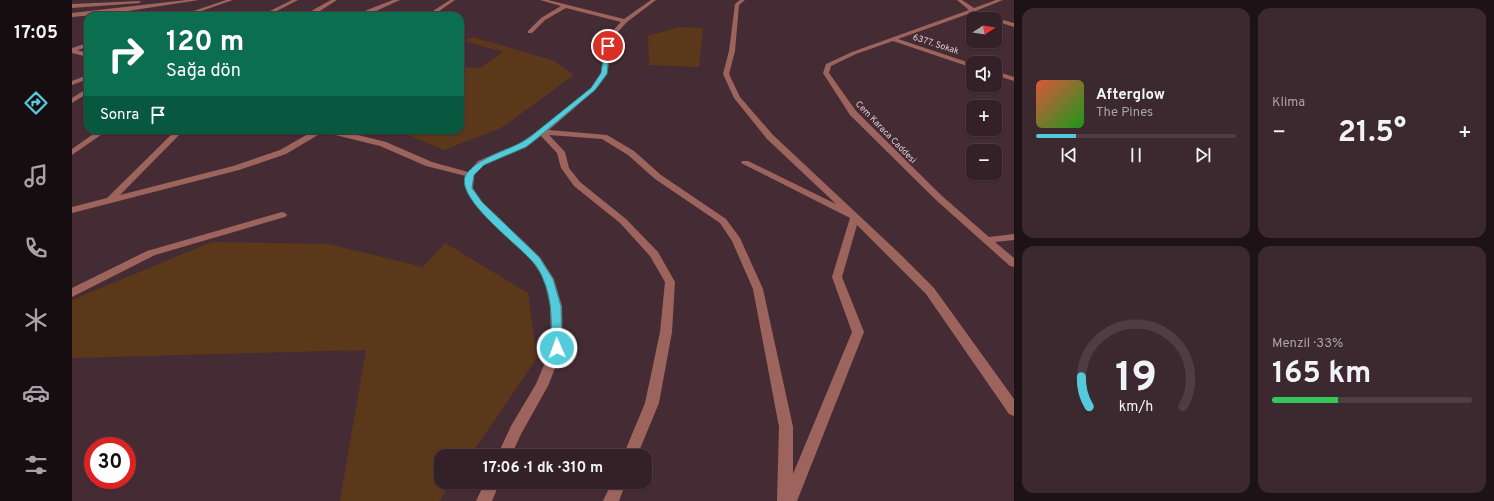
<!DOCTYPE html>
<html lang="tr">
<head>
<meta charset="utf-8">
<style>
	body { margin:0; font-family:Overpass,sans-serif; background:#3c292f; color:#f1f3f6; height:100vh; display:flex; flex-direction:column; font-size:15px; white-space:nowrap }
	* { box-sizing:border-box; margin:0 }
	p { font-size:13px; color:#a9a3a7 }
	.icon { flex:none; width:22px; height:22px; fill:none; stroke:currentColor; stroke-width:2; stroke-linecap:round; stroke-linejoin:round }
	.map { position:relative; flex:1; overflow:hidden }
	.details { display:flex; flex-direction:column; gap:8px; padding:8px; background:#1d1215; width:480px }
	.details>* { flex:none }
	.hud { position:absolute; left:12px; top:12px; width:380px; height:122px; border-radius:12px; box-shadow:0 1px 3px #0004,0 0 0 1px #4e3e44; background:#0b6e4f; color:#fff; overflow:hidden }
	.needle { width:26px; rotate:78deg }
	.controls { position:absolute; left:894px; top:12px; display:grid; gap:8px }
	.controls a { display:grid; place-items:center; width:36px; height:36px; border-radius:8px; background:#342127; box-shadow:0 1px 3px #0004,0 0 0 1px #4e3e44; font-size:20px }
	.speed { position:absolute; left:12px; top:437px; display:flex; gap:8px; font-size:20px; font-weight:700; text-align:center }
	.speed>* { display:grid; place-content:center; width:52px; height:52px; border-radius:50%; background:#342127; box-shadow:0 1px 3px #0004,0 0 0 1px #4e3e44; line-height:1 }
	.speed .limit { border:6px solid #d22; background:#fff; color:#111 }
	.pin { position:absolute; display:grid; place-items:center; width:34px; height:34px; color:#fff; margin:-17px; border:2px solid #fff; border-radius:50%; box-shadow:0 1px 4px #0007 }
	.me { position:absolute; width:44px; margin:-22px; rotate:358deg; stroke-linejoin:round; filter:drop-shadow(0 0 3px #0008) }
	.turn { display:flex; align-items:center; gap:14px; height:84px; padding:0 16px; font-size:18px }
	.turn .icon { width:52px; height:52px; stroke-width:2.5 }
	.turn b { display:block; font-size:28px; line-height:34px }
	.then { display:flex; align-items:center; height:38px; padding:0 16px; background:#0003; gap:8px; font-size:15px }
	.big { font-size:30px; font-weight:700; line-height:1.1 }
	.details .widget { flex:1; display:flex; flex-direction:column; justify-content:center; gap:6px; min-width:0; padding:0 14px; border-radius:12px; background:#3c292f }
	.details .dial { align-items:center; gap:0 }
	.dial svg { height:104px; overflow:visible; fill:none; stroke:#4e3e44; stroke-width:7; stroke-linecap:round; text-anchor:middle }
	.dial text { fill:#f1f3f6; stroke:none }
	.song { display:flex; align-items:center; gap:12px }
	.cover { width:48px; height:48px; border-radius:6px; background:linear-gradient(135deg,hsl(10 70% 55%),hsl(120 70% 35%)) }
	.played { height:4px; border-radius:2px; background:linear-gradient(90deg,#53cbdb 20%,#4e3e44 20%) }
	.keys { display:flex; justify-content:space-around; direction:ltr }
	.heat { display:flex; justify-content:space-between; align-items:center; font-size:22px; direction:ltr }
	.charge { height:6px; border-radius:3px; background:linear-gradient(90deg,#34c759 33%,#4e3e44 0) }
	.details .tiles { flex:1; display:grid; gap:8px; grid-template-columns:repeat(2,1fr) }
	.trip { position:absolute; left:362px; top:449px; width:218px; height:40px; border-radius:12px; background:#342127; box-shadow:0 1px 3px #0004,0 0 0 1px #4e3e44; font-weight:700; line-height:40px; text-align:center }
	main { display:flex; flex:1; min-height:0 }
	.tabs { display:flex; flex-direction:column; width:72px; justify-content:space-around; align-items:center; background:#150d10; color:#a9a3a7 }
	.tabs .icon { width:28px; height:28px }
	.tabs .selected { color:#53cbdb }
	.tabs b { font-size:18px; color:#f1f3f6 }
	.map>svg:first-child { display:block }
	.green { fill:#5c381a }
	.lines { fill:none; stroke-linecap:round; stroke-linejoin:round }
	.minor { fill:#9d645d; fill-rule:evenodd }
	.route { fill:#53cbdb; stroke:#36848e }
	.labels { text-anchor:middle; stroke-width:4; stroke-linejoin:round; paint-order:stroke }
	.far-street-label { font-size:9px; fill:#deced3; stroke:#452c34 }
</style>
</head>
<body>
<main>
<nav class="tabs">
<b>17:05</b>
<svg class="icon selected" aria-label="directions" viewBox="0 0 24 24"><path d="M12 3l9 9-9 9-9-9zM9 14v-3h6M13 9l2 2-2 2"/></svg>
<svg class="icon" aria-label="music" viewBox="0 0 24 24"><path d="M9 18V5l10-2v13"/><circle cx="6" cy="18" r="3"/><circle cx="16" cy="16" r="3"/></svg>
<svg class="icon" aria-label="phone" viewBox="0 0 24 24"><path d="M5 4h4l2 5-3 2q2 4 5 5l2-3 5 2v4C11 20 4 13 5 4z"/></svg>
<svg class="icon" aria-label="climate" viewBox="0 0 24 24"><path d="M12 3v18M4 7l16 10M4 17L20 7"/></svg>
<svg class="icon" aria-label="car" viewBox="0 0 24 24"><path d="M5 17H2v-5l4-1 3-4h7l3 4 3 1v5h-3M9 17h6M6 11h13"/><circle cx="7" cy="17" r="2"/><circle cx="17" cy="17" r="2"/></svg>
<svg class="icon" aria-label="filters" viewBox="0 0 24 24"><path d="M4 7h16M4 17h16"/><circle cx="9" cy="7" r="2"/><circle cx="15" cy="17" r="2"/></svg>
</nav>
<div class="map">
<svg width="942" height="501" viewBox="0 0 942 501">
	<rect width="100%" height="100%" fill="#452c34"/>
	<g class="green">
		<path d="M 607,27 L 631,28 L 627,67 L 577,65 L 576,36 Z"/>
		<path d="M 401,37 L 480,60 L 502,75 L 429,128 L 372,150 L 324,130 L 388,130 L 388,67 L 408,68 L 431,52 L 392,41 Z"/>
		<path d="M 140,242 L 256,244 L 351,267 L 373,243 L 456,293 L 465,358 L 398,456 L 369,456 L 369,482 L 380,482 L 367,501 L 268,501 L 294,350 L 0,358 L 0,300 Z"/>
	</g>
	<g class="lines">
		<g class="minor">
			<path d="M 114,0 L 127,0 L 43,13 L 0,17 L 0,13 Z"/>
			<path d="M 154,0 L 161,0 L 115,16 L 107,16 Z"/>
			<path d="M 220,0 L 226,0 L 195,16 L 188,16 Z"/>
			<path d="M 259,0 L 265,0 L 240,16 L 234,16 L 241,10 Z"/>
			<path d="M 321,0 L 328,0 L 293,16 L 286,16 L 295,10 Z"/>
			<path d="M 378,0 L 383,0 L 360,16 L 353,16 Z"/>
			<path d="M 468,0 L 476,0 L 552,19 L 579,0 L 584,0 L 555,22 L 542,36 L 535,74 L 523,90 L 477,130 L 535,135 L 562,151 L 589,175 L 654,219 L 668,238 L 691,289 L 721,427 L 721,474 L 780,332 L 760,277 L 778,218 L 669,163 L 670,161 L 676,161 L 764,204 L 695,139 L 662,98 L 651,74 L 657,51 L 663,4 L 668,0 L 673,0 L 667,5 L 663,51 L 657,74 L 668,97 L 701,135 L 827,253 L 862,288 L 942,399 L 942,416 L 937,414 L 854,294 L 785,225 L 770,277 L 792,332 L 725,501 L 705,501 L 707,427 L 681,289 L 660,241 L 648,223 L 583,179 L 556,155 L 530,139 L 477,135 L 493,152 L 497,168 L 508,182 L 554,219 L 586,252 L 603,282 L 600,332 L 587,403 L 565,456 L 551,456 L 573,403 L 588,332 L 593,282 L 578,256 L 548,223 L 502,186 L 489,168 L 485,153 L 469,136 L 454,147 L 412,165 L 402,175 L 401,188 L 410,202 L 468,257 L 482,279 L 490,306 L 491,348 L 476,386 L 449,434 L 439,456 L 425,456 L 439,426 L 464,384 L 479,348 L 478,306 L 472,279 L 460,261 L 404,206 L 393,188 L 394,176 L 354,166 L 308,146 L 251,132 L 214,154 L 167,170 L 0,213 L 0,207 L 35,198 L 104,130 L 112,130 L 48,195 L 161,166 L 208,150 L 243,130 L 266,130 L 314,142 L 360,162 L 396,172 L 406,161 L 448,143 L 467,130 L 519,88 L 529,74 L 536,36 L 549,22 L 494,8 L 473,20 L 460,33 L 456,33 L 456,31 L 469,18 L 489,6 Z"/>
			<path d="M 885,0 L 890,0 L 902,8 L 924,0 L 931,0 L 901,12 L 942,23 L 942,27 L 923,21 L 923,19 L 915,19 L 896,14 L 826,39 L 901,64 L 901,68 L 821,41 L 784,54 L 759,66 L 757,73 L 784,111 L 870,196 L 917,237 L 942,234 L 942,240 L 923,242 L 942,258 L 942,267 L 938,266 L 864,200 L 778,115 L 751,73 L 754,64 L 780,52 L 897,10 Z"/>
			<path d="M 69,1 L 67,3 L 0,8 L 0,4 Z"/>
			<path d="M 16,43 L 16,47 L 5,50 L 16,53 L 16,57 L 0,53 L 0,48 Z"/>
			<path d="M 923,71 L 942,77 L 942,81 L 923,75 Z"/>
			<path d="M 16,75 L 16,79 L 0,85 L 0,81 Z"/>
			<path d="M 16,88 L 16,93 L 0,103 L 0,98 Z"/>
			<path d="M 27,130 L 36,130 L 0,155 L 0,149 Z"/>
			<path d="M 210,212 L 213,213 L 215,215 L 213,217 L 83,255 L 0,297 L 0,288 L 75,251 Z"/>
			<path d="M 413,482 L 428,482 L 420,501 L 404,501 Z"/>
			<path d="M 540,482 L 554,482 L 547,501 L 531,501 Z"/>
		</g>
	</g>
	<path class="route" d="M 536,45 L 538,46 L 535,74 L 523,90 L 463,140 L 454,147 L 412,165 L 402,175 L 400,188 L 410,202 L 467,257 L 481,279 L 489,306 L 490,348 L 489,351 L 485,352 L 481,351 L 480,348 C 479,325 481,300 471,279 C 469,273 465,266 460,261 C 447,245 378,195 395,173 C 411,154 439,151 458,137 L 519,88 L 529,73 L 533,46 Z"/>
	<g class="labels">
		<g class="far-street-label">
			<text transform="translate(864 44) rotate(18)" y="3">6377. Sokak</text>
			<text transform="translate(814 132) rotate(46)" y="3">Cem Karaca Caddesi</text>
		</g>
	</g>
</svg>
<div class="controls">
<a><svg class="needle" viewBox="-14 -14 28 28"><path d="M0-13l5 13h-10z" fill="#e53935"/><path d="M0 13l5-13h-10z" fill="#a9a3a7"/></svg></a>
<a><svg class="icon" aria-label="sound" viewBox="0 0 24 24"><path d="M4 9h4l5-4v14l-5-4H4zM17 9q2 3 0 6"/></svg></a>
<a>+</a>
<a>−</a>
</div>
<div class="speed"><div class="limit">30</div></div>
<div class="pin" style="left:536px;top:46px;background:#d93025"><svg class="icon" aria-label="arrive" viewBox="0 0 24 24"><path d="M6 21V4h12l-3 4 3 4H6"/></svg></div>
<svg class="me" style="left:485px;top:348px" viewBox="-20 -20 40 40"><circle r="17" fill="#53cbdb" stroke="#fff" stroke-width="3"/><path d="M0-11L8 9 0 5-8 9z" fill="#fff"/></svg>
<div class="trip">17:06 · 1 dk · 310 m</div>
<div class="hud">
<div class="turn"><svg class="icon" aria-label="right" viewBox="0 0 24 24"><path d="M7 20v-9h11M14 6l5 5-5 5"/></svg><div><b>120 m</b>Sağa dön</div></div>
<div class="then">Sonra<svg class="icon" aria-label="arrive" viewBox="0 0 24 24"><path d="M6 21V4h12l-3 4 3 4H6"/></svg></div>
</div>
</div>
<section class="details">
<div class="tiles">
<div class="widget">
<div class="song"><i class="cover"></i><div><b>Afterglow</b><p>The Pines</p></div></div>
<div class="played"></div>
<div class="keys"><svg class="icon" aria-label="previous" viewBox="0 0 24 24"><path d="M18 5L8 12l10 7zM5 5v14"/></svg><svg class="icon" aria-label="pause" viewBox="0 0 24 24"><path d="M8 5v14M16 5v14"/></svg><svg class="icon" aria-label="next" viewBox="0 0 24 24"><path d="M6 5l10 7-10 7zM19 5v14"/></svg></div>
</div>
<div class="widget"><p>Klima</p>
<div class="heat"><a>−</a><b class="big">21.5°</b><a>+</a></div>
</div>
<div class="widget dial"><svg viewBox="0 0 100 80">
<path d="M14 69A42 42 0 1 1 86 69"/>
<path d="M14 69A42 42 0 0 1 8 46" stroke="#53cbdb"/>
<text x="50" y="56" font-size="32" font-weight="700">19</text>
<text x="50" y="72" font-size="11">km/h</text>
</svg></div>
<div class="widget"><p>Menzil · 33%</p><b class="big">165 km</b><div class="charge"></div></div>
</div>
</section>
</main>
</body>
</html>
